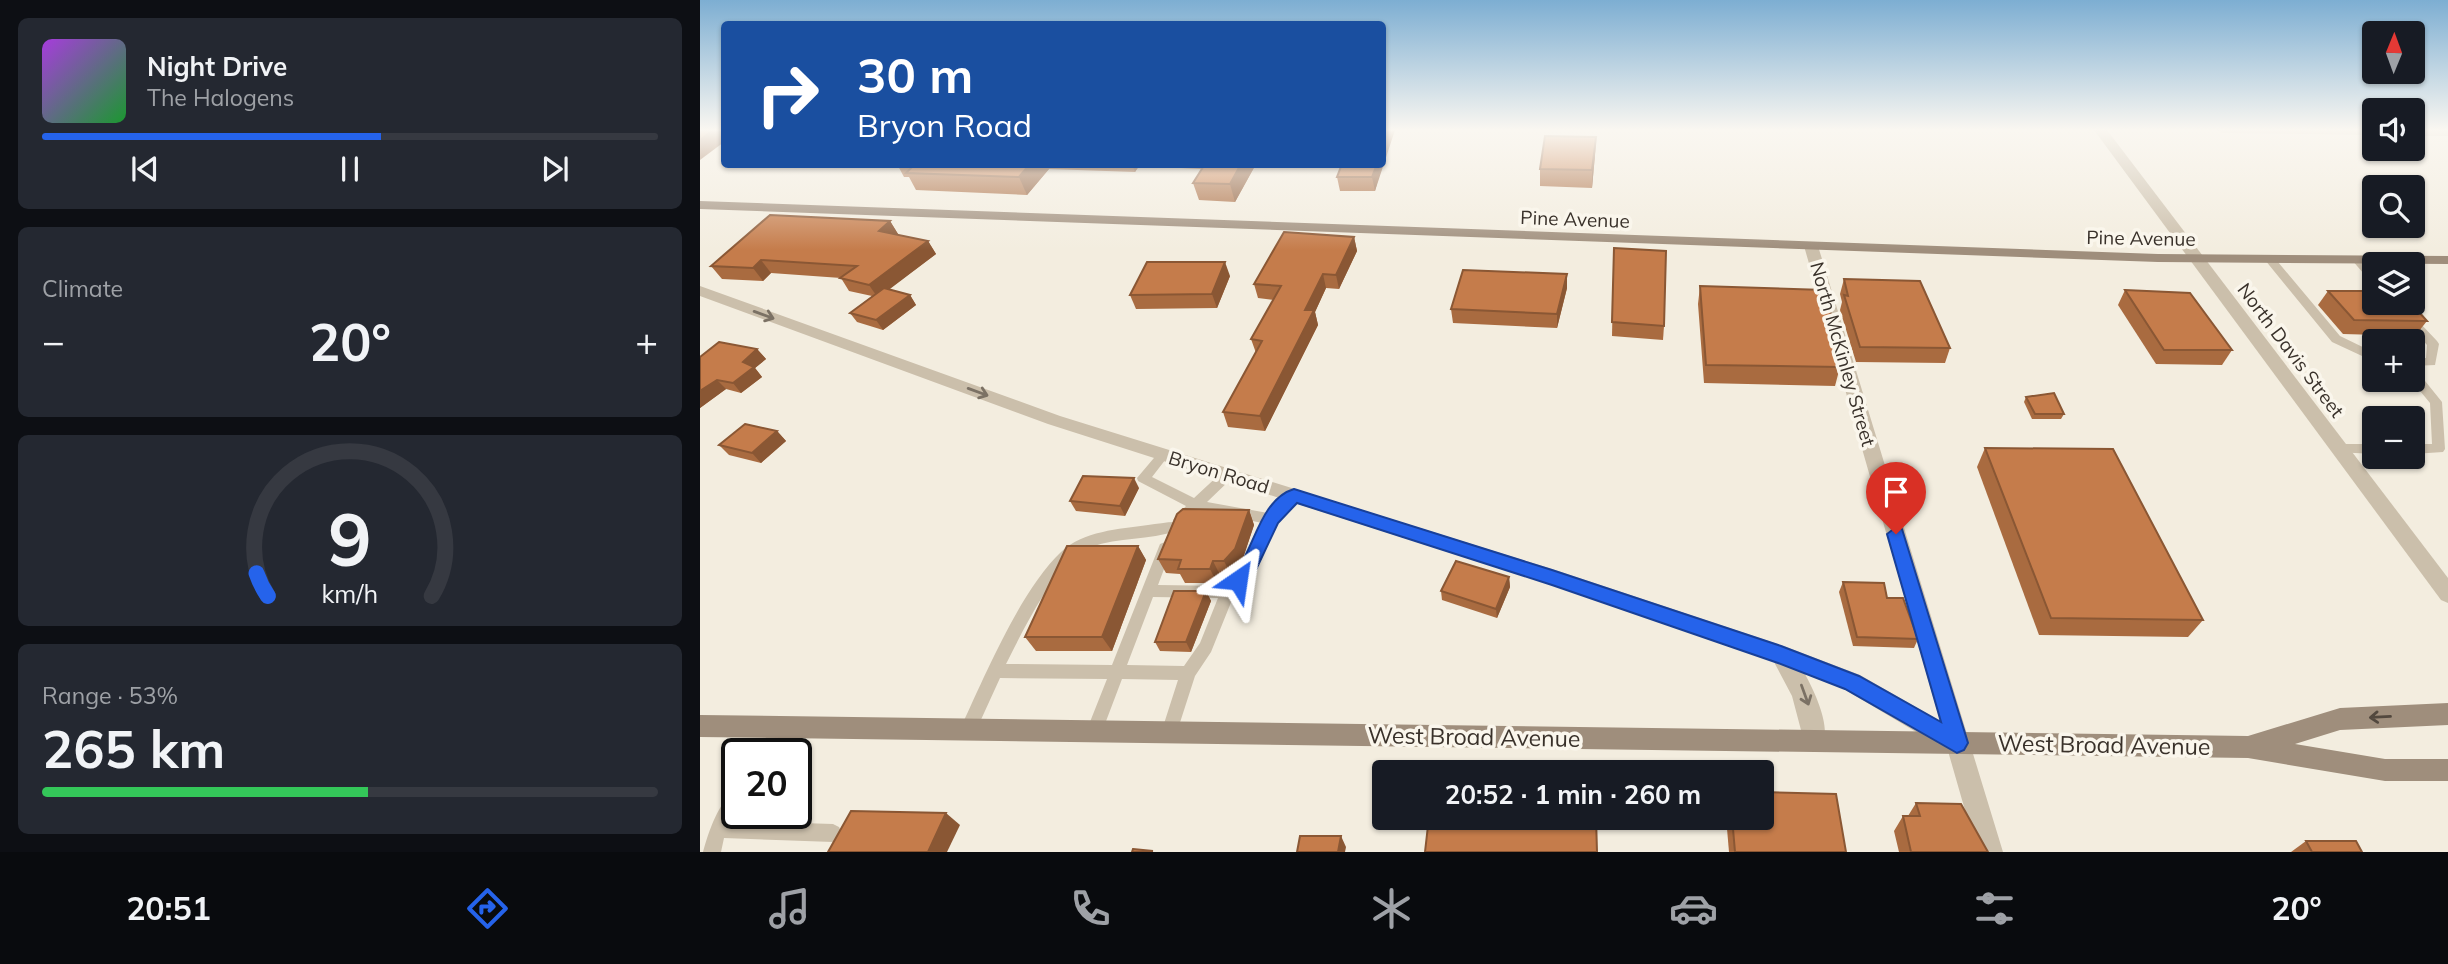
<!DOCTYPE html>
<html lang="en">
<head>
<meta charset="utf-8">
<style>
	body { margin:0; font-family:Mulish,sans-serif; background:#242831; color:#f1f3f6; height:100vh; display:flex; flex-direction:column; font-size:26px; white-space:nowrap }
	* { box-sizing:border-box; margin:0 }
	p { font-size:23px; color:#9ea1a6 }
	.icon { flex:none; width:38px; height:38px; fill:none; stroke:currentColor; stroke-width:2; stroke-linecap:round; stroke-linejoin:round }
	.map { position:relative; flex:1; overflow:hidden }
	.side { display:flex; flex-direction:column; gap:18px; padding:18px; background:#0d0f14; width:700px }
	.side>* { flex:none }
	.top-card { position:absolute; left:21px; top:21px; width:665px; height:147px; border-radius:7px; box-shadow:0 2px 5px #0004; background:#1a4fa0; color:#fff; overflow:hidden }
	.needle { width:46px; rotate:1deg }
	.fabs { position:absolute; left:1662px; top:21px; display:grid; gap:14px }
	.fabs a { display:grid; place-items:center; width:63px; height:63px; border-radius:7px; background:#171b24; box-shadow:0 2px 5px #0004; font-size:35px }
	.speed { position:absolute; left:21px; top:738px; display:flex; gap:14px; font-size:35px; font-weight:700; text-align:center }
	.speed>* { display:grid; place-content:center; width:91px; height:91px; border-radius:50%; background:#171b24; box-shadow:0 2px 5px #0004; line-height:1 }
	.speed .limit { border:4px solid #111; border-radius:10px; background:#fff; color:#111 }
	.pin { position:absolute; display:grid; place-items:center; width:60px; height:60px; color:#fff; margin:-72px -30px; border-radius:50% 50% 50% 0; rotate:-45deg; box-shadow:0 0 7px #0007 }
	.pin .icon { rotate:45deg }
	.me { position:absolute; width:77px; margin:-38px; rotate:32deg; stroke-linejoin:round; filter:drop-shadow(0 0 5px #0008) }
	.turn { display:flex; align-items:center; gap:24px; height:147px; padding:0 21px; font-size:32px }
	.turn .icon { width:91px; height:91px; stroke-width:2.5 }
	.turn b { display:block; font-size:49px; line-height:60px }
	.big { font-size:52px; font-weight:700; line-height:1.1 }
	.side .tile { flex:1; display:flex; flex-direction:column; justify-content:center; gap:10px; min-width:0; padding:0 24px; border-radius:10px; background:#242831 }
	.side .dial { align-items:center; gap:0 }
	.dial svg { height:182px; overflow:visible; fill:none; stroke:#363941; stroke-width:7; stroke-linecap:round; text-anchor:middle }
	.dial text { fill:#f1f3f6; stroke:none }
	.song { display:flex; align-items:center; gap:21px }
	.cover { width:84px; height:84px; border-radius:10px; background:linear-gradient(135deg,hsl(280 70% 55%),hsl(130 70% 35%)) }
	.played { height:7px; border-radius:4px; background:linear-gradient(90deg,#2563eb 55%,#363941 55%) }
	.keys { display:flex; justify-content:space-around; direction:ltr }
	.heat { display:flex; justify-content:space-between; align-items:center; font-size:38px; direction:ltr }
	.charge { height:10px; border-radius:5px; background:linear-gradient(90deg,#34c759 53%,#363941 0) }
	.trip { position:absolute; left:672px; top:760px; width:402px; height:70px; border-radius:7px; background:#171b24; box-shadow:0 2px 5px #0004; font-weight:700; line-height:70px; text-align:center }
	.dock { display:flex; height:112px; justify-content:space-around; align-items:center; background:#090b0e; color:#9ea1a6 }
	.dock .icon { width:49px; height:49px }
	.dock .active { color:#2563eb }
	.dock b { font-size:32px; color:#f1f3f6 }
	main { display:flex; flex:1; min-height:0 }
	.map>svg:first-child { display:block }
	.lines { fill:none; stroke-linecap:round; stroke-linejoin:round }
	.lane { fill:#cbbfab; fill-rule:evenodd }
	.street { fill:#cbbfab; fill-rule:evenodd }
	.secondary { fill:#9f8e7c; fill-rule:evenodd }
	.wall { fill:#a96b40 }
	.shaded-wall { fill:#8a5734 }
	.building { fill:#c57c4b; stroke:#8a5734; stroke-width:2 }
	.oneway { stroke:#7b7164 }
	.oneway2 { stroke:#52483e }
	.route { fill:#2563eb; stroke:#184099; stroke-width:2 }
	.labels { text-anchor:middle; stroke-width:7; stroke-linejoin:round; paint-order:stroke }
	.street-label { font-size:19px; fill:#39312a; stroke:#faf6ec }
	.near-street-label { font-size:23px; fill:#39312a; stroke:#faf6ec }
</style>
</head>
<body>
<main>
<section class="side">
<div class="tile">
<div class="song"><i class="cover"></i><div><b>Night Drive</b><p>The Halogens</p></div></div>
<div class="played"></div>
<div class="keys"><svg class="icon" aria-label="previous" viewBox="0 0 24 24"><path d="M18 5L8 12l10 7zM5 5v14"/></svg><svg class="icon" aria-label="pause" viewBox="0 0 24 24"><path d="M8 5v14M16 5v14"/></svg><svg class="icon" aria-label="next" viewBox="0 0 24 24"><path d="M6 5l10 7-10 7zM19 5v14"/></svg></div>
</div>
<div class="tile"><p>Climate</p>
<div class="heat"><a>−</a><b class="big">20°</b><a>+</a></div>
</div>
<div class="tile dial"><svg viewBox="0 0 100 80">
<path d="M14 69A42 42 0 1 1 86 69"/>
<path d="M14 69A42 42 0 0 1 9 59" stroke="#2563eb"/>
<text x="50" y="56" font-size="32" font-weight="700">9</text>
<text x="50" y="72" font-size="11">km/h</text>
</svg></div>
<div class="tile"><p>Range · 53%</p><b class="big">265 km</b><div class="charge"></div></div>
</section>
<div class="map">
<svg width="1748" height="852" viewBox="0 0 1748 852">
	<rect width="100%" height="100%" fill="#f3eddf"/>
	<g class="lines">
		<g class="lane">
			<path d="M 1518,130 L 1675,130 L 1675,135 L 1522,133 Z"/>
			<rect x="1713" y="130" width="35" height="6"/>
			<path d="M 1569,255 L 1573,256 L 1640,336 L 1675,353 L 1675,362 L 1632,342 L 1565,260 L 1564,258 Z"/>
			<path d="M 1656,256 L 1660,257 L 1675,273 L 1675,283 L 1671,282 L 1651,259 Z"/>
			<path d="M 1690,303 L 1701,303 L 1737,341 L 1739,344 L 1735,365 L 1713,366 L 1713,358 L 1726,358 L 1727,345 Z"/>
			<path d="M 1713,370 L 1717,371 L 1742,402 L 1745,449 L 1743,452 L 1713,454 L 1713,444 L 1732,444 L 1730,403 L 1711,380 L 1713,380 Z"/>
			<path d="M 1639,444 L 1675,444 L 1675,454 L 1635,452 L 1633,449 L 1635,446 Z"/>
			<path d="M 463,450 L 467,452 L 469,455 L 452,477 L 494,498 L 522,472 L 532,472 L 533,475 L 532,478 L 507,502 L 568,513 L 589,492 L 599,492 L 601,496 L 576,522 L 553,573 L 534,595 L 511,652 L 495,676 L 475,738 L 469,741 L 463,738 L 461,733 L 478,680 L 422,679 L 400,737 L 394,740 L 388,737 L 386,732 L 407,679 L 300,678 L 274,735 L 268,738 L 262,735 L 260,730 L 262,725 C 286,673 321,590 361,552 C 383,531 419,529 448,525 C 457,524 466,522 475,522 L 473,520 L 486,506 L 438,481 L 437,478 L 459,452 ZM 498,511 L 563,523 L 543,565 L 525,586 L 458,585 L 472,548 L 470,544 L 465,542 L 460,544 L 412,665 L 306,664 C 322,633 357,558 391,547 C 419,537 449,540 477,531 L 479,527 L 477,524 L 485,524 ZM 453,597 L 518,598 L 500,643 L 484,666 L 427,665 Z"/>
			<path d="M 81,719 L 87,722 L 89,727 L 73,754 L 56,754 L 75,722 Z"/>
			<path d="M 37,791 L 37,814 L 33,821 L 133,824 L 139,827 L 142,833 L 139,839 L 133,842 L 24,838 L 21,852 L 3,852 C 8,834 19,798 37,791 Z"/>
		</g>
		<g class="street">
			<path d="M 1394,130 L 1407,130 L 1748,578 L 1748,603 L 1741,600 Z"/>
			<path d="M 1111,242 L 1118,246 L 1303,852 L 1277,852 L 1248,751 L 1144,689 L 1105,674 C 1115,693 1132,727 1122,749 L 1114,752 L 1106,749 L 1092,696 L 1074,662 L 851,585 L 348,424 L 0,296 L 0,286 L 360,416 L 852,569 L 1081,645 L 1160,675 L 1240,721 L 1104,246 Z"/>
		</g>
		<g class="secondary">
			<path d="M 0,201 L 1458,254 L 1748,256 L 1748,264 L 1458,262 L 0,209 Z"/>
			<path d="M 1748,703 L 1748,725 L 1640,730 L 1595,744 L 1685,759 L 1748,759 L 1748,781 L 1685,781 L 1548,758 L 0,737 L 0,715 L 1548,736 L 1640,708 Z"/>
		</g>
	</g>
	<g class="wall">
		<path d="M 896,137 L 895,155 L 892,188 L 840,186 L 840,169 Z"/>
		<path d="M 197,164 L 556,164 L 535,202 L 499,200 L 493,183 L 502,169 L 439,166 L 435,172 L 349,169 L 327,195 L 216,190 L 209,177 L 204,177 Z"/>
		<path d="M 682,164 L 675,191 L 640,191 L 637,177 Z"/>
		<path d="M 190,221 L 198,234 L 197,235 L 228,241 L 236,254 L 189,289 L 210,295 L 216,305 L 183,330 L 157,322 L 150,313 L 172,296 L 149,291 L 141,278 L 71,273 L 63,281 L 22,279 L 11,266 Z"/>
		<path d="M 654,237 L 657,251 L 639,289 L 626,288 L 615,312 L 618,325 L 565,431 L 528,427 L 523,412 L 556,353 L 551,339 L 574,300 L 558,298 L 554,284 Z"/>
		<path d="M 914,248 L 964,326 L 963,340 L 912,336 Z"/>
		<path d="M 867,274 L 867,288 L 857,328 L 753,323 L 751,309 Z"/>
		<path d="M 530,276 L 517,308 L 436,309 L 430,295 Z"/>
		<path d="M 1144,279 L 1250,348 L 1245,363 L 1156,362 L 1140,310 L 1142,302 L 1140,294 Z"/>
		<path d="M 1000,286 L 1139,343 L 1137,352 L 1140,367 L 1135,386 L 1004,383 L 998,304 Z"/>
		<path d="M 1425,290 L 1532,350 L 1522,365 L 1456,364 L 1418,305 Z"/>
		<path d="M 1628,291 L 1727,321 L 1715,336 L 1643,334 L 1618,305 Z"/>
		<path d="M 57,349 L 66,359 L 55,368 L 62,377 L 41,393 L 26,389 L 0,408 L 0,357 Z"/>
		<path d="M 1326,397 L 1364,414 L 1361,419 L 1332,419 L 1324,402 Z"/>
		<path d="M 77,431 L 86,441 L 61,463 L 29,455 L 19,445 Z"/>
		<path d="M 1285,448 L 1503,620 L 1488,637 L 1339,635 L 1277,467 Z"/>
		<path d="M 439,488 L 425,516 L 376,511 L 370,501 Z"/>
		<path d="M 549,510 L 554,525 L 541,564 L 531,575 L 520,575 L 517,583 L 485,583 L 480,574 L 466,573 L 458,559 Z"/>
		<path d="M 438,546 L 446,560 L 412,651 L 336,651 L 325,637 Z"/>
		<path d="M 809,577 L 810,587 L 797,618 L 742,600 L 741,591 Z"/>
		<path d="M 1143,582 L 1187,598 L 1218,639 L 1214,648 L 1153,646 L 1139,592 Z"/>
		<path d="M 506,591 L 511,601 L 491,652 L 460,651 L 455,642 Z"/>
		<path d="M 1216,803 L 1288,852 L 1199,852 L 1194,831 L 1203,816 L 1208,816 Z"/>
		<path d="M 1026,817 L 1062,817 L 1146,852 L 1029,852 Z"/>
		<path d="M 1606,841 L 1612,852 L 1591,852 Z"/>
	</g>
	<g class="shaded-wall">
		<path d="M 13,130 L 24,130 L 24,142 L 0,160 L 0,140 Z"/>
		<path d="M 688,130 L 695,130 L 675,191 L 672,177 L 677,164 L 682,164 L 682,148 Z"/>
		<path d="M 896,137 L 895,155 L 892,188 L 892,170 Z"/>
		<path d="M 330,164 L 347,164 L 349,169 L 327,195 L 319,177 Z"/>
		<path d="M 432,164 L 438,164 L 439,166 L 435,172 Z"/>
		<path d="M 541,164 L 556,164 L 535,202 L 530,184 Z"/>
		<path d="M 190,221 L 198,234 L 187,244 L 179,231 Z"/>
		<path d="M 654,237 L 657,251 L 639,289 L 636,275 Z"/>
		<path d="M 228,241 L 236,254 L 178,298 L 169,285 Z"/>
		<path d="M 61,260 L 71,273 L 63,281 L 53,268 Z"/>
		<path d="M 525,262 L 530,276 L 517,308 L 512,294 Z"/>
		<path d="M 623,274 L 626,288 L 615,312 L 618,325 L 565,431 L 560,416 L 605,310 Z"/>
		<path d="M 867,274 L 867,288 L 857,328 L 857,314 Z"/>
		<path d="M 210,295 L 216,305 L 183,330 L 176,320 Z"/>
		<path d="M 57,349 L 66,359 L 55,368 L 62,377 L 41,393 L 33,383 L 43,362 Z"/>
		<path d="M 17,380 L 26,389 L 0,408 L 0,391 Z"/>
		<path d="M 77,431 L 86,441 L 61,463 L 52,453 Z"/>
		<path d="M 434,478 L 439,488 L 425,516 L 420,506 Z"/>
		<path d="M 549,510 L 554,525 L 541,564 L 531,575 L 524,561 Z"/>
		<path d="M 438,546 L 446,560 L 412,651 L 402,637 Z"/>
		<path d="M 513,561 L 520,575 L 517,583 L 510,569 Z"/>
		<path d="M 809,577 L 810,587 L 797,618 L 796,609 Z"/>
		<path d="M 506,591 L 511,601 L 491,652 L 486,642 Z"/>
		<path d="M 246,813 L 260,825 L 247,852 L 228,852 Z"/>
		<path d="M 641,836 L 646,847 L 645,852 L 638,852 Z"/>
	</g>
	<g class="building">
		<path d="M 0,130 L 13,130 L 0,140 Z"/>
		<path d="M 682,130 L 688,130 L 682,148 Z"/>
		<path d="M 845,136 L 896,137 L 892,170 L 840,169 Z"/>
		<path d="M 215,164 L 330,164 L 319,177 L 206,173 Z"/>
		<path d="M 505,164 L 541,164 L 530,184 L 493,183 Z"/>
		<path d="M 642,164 L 677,164 L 672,177 L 637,177 Z"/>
		<path d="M 70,215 L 190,221 L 179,231 L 228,241 L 169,285 L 140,278 L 157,266 L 61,260 L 53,268 L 11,266 Z"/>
		<path d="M 584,232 L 654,237 L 636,275 L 623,274 L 605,310 L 614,310 L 560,416 L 523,412 L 562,341 L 551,339 L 581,286 L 554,284 Z"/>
		<path d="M 914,248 L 966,251 L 964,326 L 912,322 Z"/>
		<path d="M 447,262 L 525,262 L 512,294 L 430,295 Z"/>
		<path d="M 763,270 L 867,274 L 857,314 L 751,309 Z"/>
		<path d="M 1144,279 L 1220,281 L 1250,348 L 1160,347 L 1144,295 L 1148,296 Z"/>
		<path d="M 1000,286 L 1124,290 L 1139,343 L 1135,343 L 1140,367 L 1006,365 Z"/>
		<path d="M 184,288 L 210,295 L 176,320 L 150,313 Z"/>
		<path d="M 1425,290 L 1490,293 L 1532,350 L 1464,350 Z"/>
		<path d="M 1628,291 L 1675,291 L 1675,303 L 1711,303 L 1727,321 L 1654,320 Z"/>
		<path d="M 19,342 L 57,349 L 43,362 L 54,367 L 33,383 L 17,380 L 0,391 L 0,357 Z"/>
		<path d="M 1354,393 L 1364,414 L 1335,414 L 1326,397 Z"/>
		<path d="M 45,424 L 77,431 L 52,453 L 19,445 Z"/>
		<path d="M 1285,448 L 1413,449 L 1503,620 L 1351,618 Z"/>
		<path d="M 383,476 L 434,478 L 420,506 L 370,501 Z"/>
		<path d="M 483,509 L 549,510 L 535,549 L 524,561 L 513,561 L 510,569 L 478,569 L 481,560 L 458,559 L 477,514 Z"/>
		<path d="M 367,546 L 438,546 L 402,637 L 325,637 Z"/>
		<path d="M 756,561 L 809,577 L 796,609 L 741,591 Z"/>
		<path d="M 1143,582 L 1184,583 L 1187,598 L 1203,598 L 1218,639 L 1157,637 Z"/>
		<path d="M 474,591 L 506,591 L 486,642 L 455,642 Z"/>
		<path d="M 1062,792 L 1136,794 L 1146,852 L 1035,852 L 1032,817 L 1062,817 Z"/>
		<path d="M 1216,803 L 1261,804 L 1288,852 L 1211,852 L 1203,816 L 1220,816 Z"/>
		<path d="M 151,811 L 246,813 L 228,852 L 128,852 Z"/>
		<path d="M 729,817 L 896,817 L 897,852 L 725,852 Z"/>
		<path d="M 600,836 L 641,836 L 638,852 L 597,852 Z"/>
		<path d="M 1606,841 L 1656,841 L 1662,852 L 1612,852 Z"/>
		<path d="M 433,849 L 453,851 L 432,852 Z"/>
	</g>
	<defs><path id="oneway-shaft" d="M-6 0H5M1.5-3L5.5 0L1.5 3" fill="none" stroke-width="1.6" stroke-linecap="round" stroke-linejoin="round" transform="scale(1.75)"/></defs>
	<g class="oneway">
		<use href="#oneway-shaft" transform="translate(64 315) rotate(20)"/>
		<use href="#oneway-shaft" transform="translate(278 392) rotate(20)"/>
		<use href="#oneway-shaft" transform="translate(1105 695) rotate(70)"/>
	</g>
	<use class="oneway2" href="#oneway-shaft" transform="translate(1680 717) rotate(177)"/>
	<linearGradient id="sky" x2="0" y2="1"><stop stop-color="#7daed2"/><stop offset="0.52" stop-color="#faf7f1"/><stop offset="1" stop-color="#faf7f1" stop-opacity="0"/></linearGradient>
	<rect width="1748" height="250" fill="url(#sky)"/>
	<path class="route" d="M 594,489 L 852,570 L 1081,646 L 1159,676 L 1241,722 L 1187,534 L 1196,527 L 1202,529 L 1268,743 L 1264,750 L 1257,753 L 1145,689 L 1078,663 L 852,585 L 597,503 L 578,523 L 554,574 L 544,586 L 531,586 L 529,580 C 532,573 538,569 542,562 C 556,538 564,498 594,489 Z"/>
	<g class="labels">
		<g class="street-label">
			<text transform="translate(875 219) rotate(2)" y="7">Pine Avenue</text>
			<text transform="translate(1441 238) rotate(1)" y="7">Pine Avenue</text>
			<text transform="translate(1591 350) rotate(53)" y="7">North Davis Street</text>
			<text transform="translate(1143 354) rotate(74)" y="7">North McKinley Street</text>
			<text transform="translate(519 472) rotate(17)" y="7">Bryon Road</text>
		</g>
		<g class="near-street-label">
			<text transform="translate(774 737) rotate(1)" y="8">West Broad Avenue</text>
			<text transform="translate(1404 745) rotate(1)" y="8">West Broad Avenue</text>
		</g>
	</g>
</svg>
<div class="fabs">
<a><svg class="needle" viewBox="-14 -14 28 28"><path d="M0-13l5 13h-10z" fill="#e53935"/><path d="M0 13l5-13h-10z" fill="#9ea1a6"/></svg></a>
<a><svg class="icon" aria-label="sound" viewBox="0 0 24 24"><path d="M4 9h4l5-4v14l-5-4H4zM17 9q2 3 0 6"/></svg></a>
<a><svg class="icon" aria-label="search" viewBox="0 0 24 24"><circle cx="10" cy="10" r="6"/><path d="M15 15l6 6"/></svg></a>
<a><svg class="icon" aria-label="layers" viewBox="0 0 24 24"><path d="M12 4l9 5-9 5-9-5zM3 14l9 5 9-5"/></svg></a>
<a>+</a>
<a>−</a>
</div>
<div class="speed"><div class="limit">20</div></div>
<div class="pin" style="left:1196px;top:534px;background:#d93025"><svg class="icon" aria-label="arrive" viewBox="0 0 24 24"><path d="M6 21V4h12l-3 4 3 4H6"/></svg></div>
<svg class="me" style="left:538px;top:580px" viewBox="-20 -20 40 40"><path d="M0-17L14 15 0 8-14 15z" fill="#2563eb" stroke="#fff" stroke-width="4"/></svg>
<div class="trip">20:52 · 1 min · 260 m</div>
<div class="top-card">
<div class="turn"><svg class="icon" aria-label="right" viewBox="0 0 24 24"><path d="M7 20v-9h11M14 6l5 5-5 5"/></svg><div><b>30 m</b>Bryon Road</div></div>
</div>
</div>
</main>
<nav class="dock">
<b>20:51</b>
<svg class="icon active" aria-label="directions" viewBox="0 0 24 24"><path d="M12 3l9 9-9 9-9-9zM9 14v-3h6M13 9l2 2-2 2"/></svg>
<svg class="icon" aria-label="music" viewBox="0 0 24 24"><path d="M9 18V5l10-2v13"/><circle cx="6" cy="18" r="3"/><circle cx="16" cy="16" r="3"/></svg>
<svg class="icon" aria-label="phone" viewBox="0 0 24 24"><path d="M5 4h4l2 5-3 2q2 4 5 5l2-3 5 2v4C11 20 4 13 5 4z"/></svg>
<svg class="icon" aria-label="climate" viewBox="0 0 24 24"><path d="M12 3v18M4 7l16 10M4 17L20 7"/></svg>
<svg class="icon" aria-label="car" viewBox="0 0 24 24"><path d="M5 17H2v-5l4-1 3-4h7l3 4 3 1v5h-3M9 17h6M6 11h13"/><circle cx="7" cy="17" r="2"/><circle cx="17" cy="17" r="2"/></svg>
<svg class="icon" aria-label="filters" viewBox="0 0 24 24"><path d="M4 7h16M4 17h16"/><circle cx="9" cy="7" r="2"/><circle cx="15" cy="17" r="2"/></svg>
<b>20°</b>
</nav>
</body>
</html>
